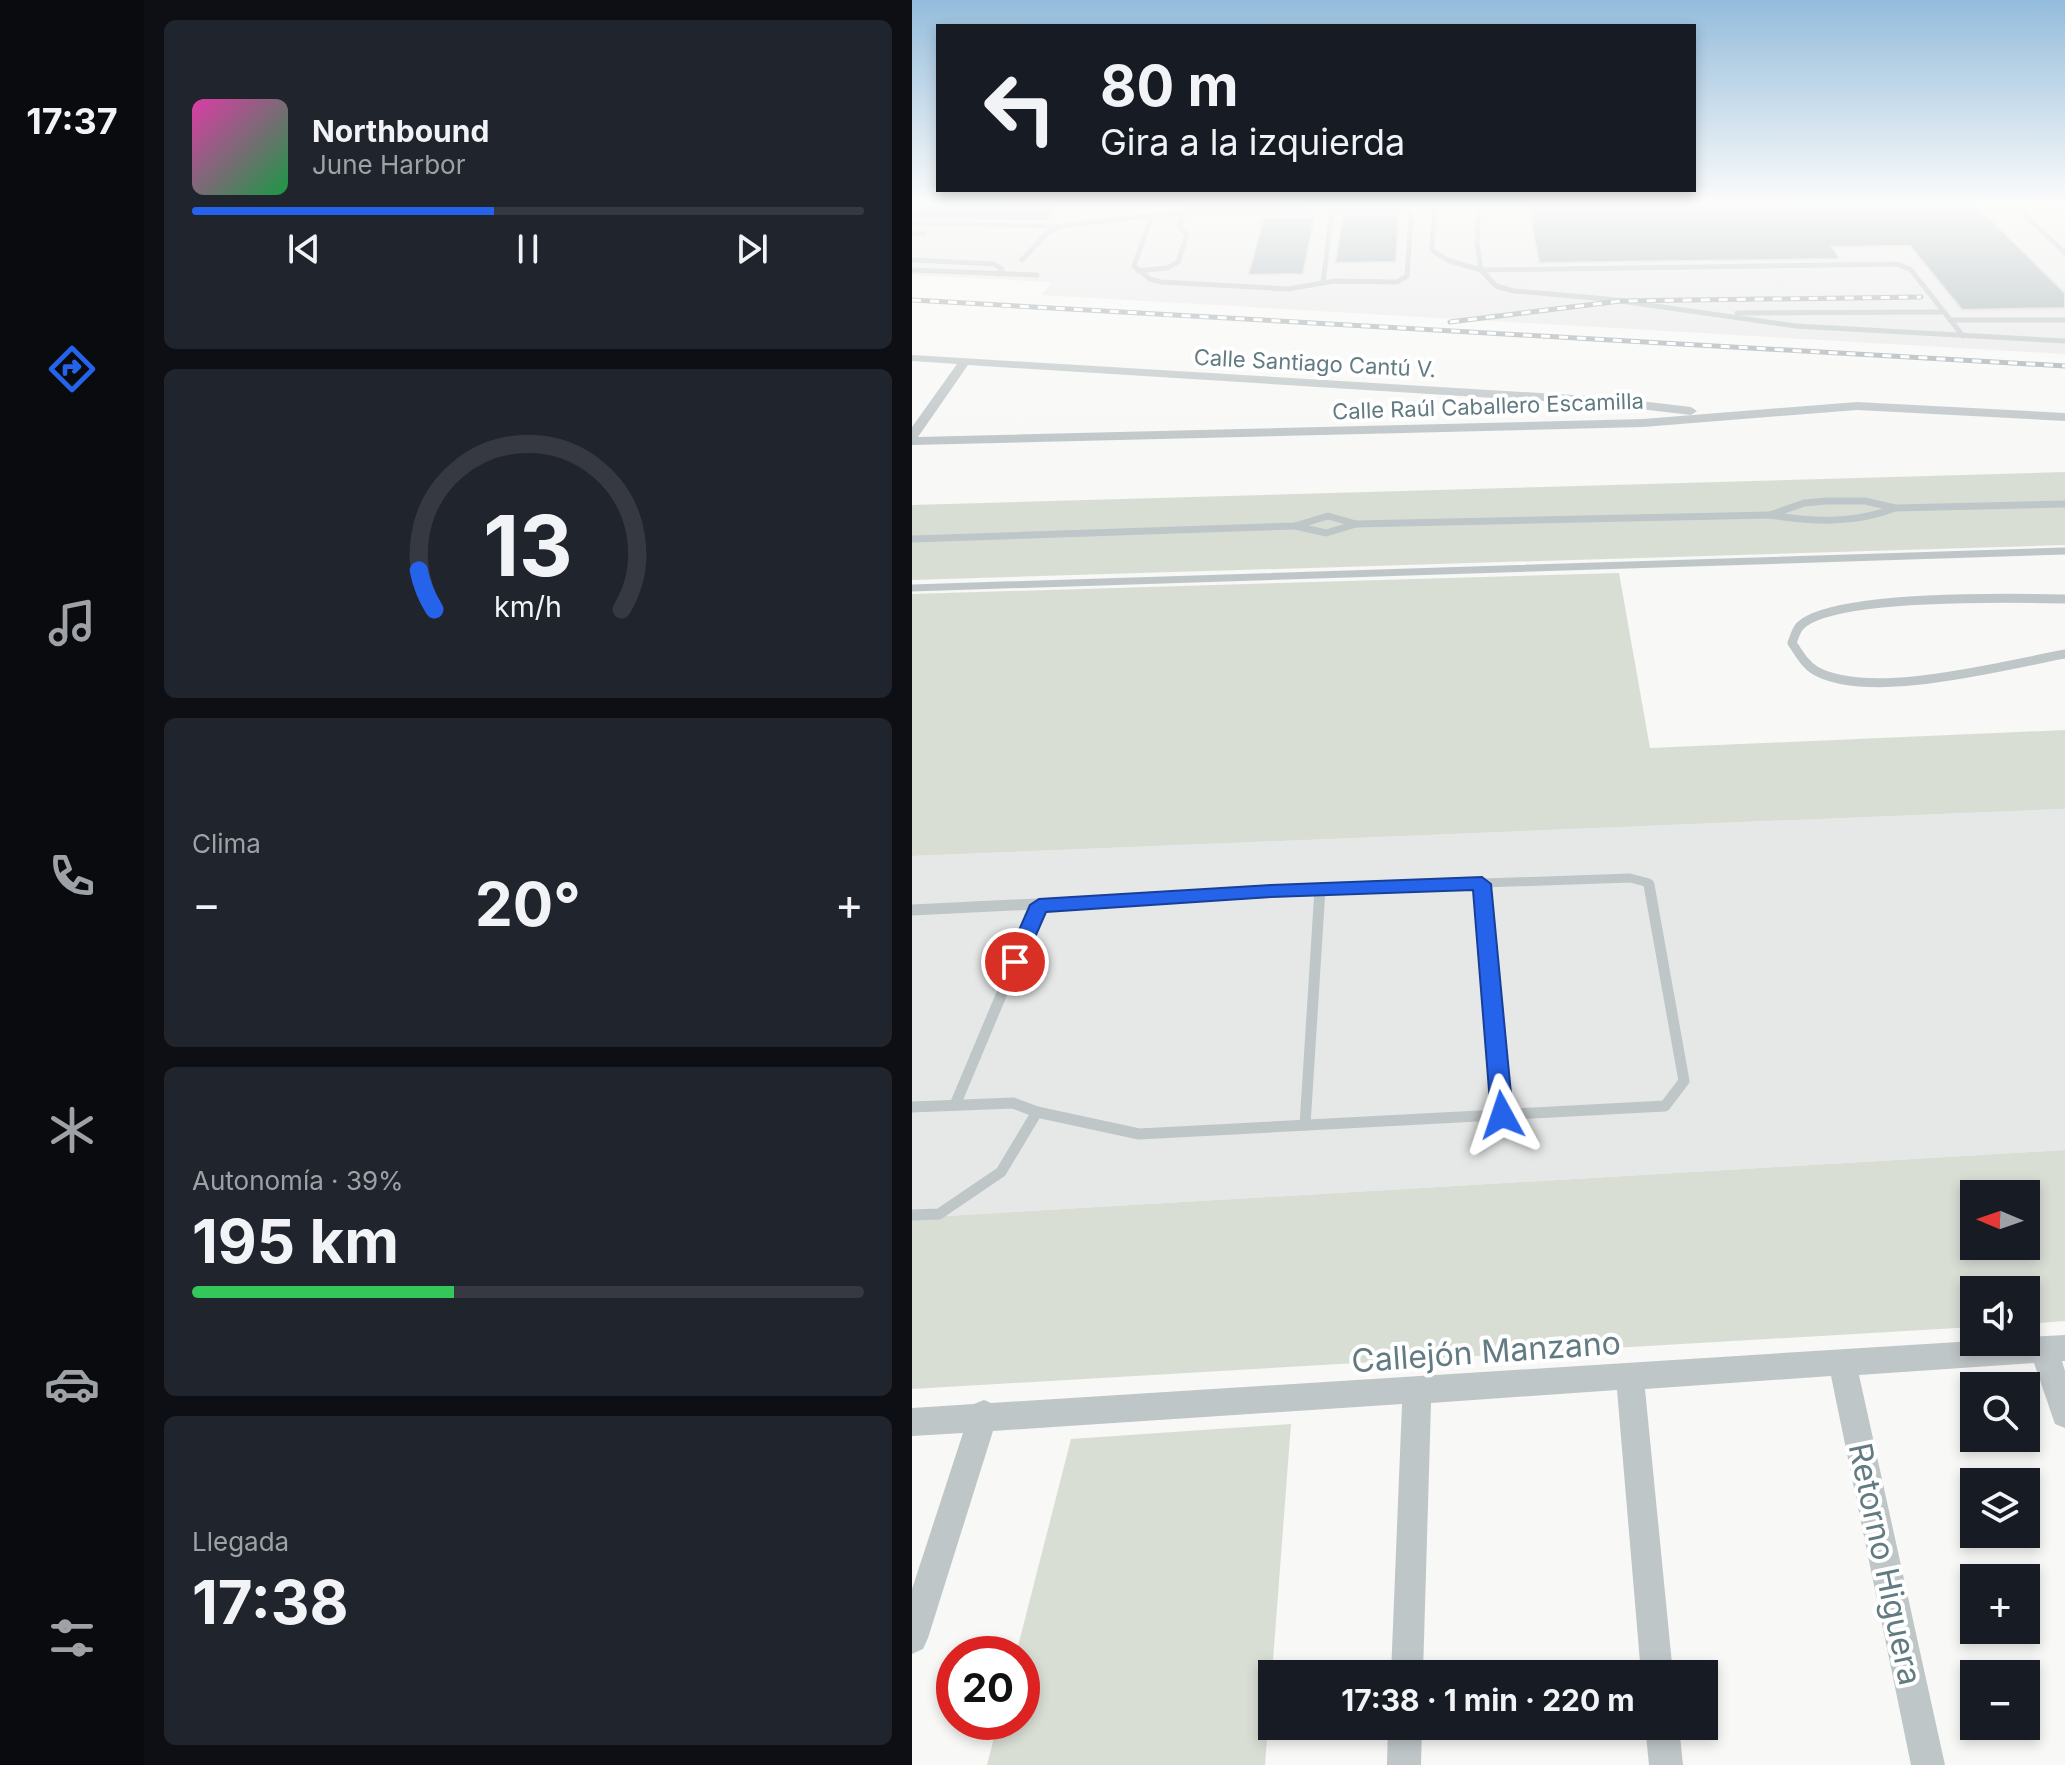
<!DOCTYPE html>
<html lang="es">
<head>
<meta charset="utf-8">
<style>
	body { margin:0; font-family:Inter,sans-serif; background:#20242c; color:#f1f3f6; height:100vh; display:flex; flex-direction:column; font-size:30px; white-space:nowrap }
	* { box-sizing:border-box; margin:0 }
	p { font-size:26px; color:#9ea1a6 }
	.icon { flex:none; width:44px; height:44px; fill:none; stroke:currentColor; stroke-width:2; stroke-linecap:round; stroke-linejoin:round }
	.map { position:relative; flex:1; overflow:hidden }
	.panel { display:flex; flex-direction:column; gap:20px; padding:20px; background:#0d0f14; width:768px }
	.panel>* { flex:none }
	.hud { position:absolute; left:24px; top:24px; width:760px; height:168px; border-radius:0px; box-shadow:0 4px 12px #0003; background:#171b24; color:#f1f3f6; overflow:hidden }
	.needle { width:52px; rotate:272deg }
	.controls { position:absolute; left:1048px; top:1180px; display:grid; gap:16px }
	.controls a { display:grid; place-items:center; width:80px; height:80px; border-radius:0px; background:#171b24; box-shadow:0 4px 12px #0003; font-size:40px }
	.speed { position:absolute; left:24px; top:1636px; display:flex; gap:16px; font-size:40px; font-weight:700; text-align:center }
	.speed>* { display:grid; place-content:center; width:104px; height:104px; border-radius:50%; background:#171b24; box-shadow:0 4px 12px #0003; line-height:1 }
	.speed .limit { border:12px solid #d22; background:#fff; color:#111 }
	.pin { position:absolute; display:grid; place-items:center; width:68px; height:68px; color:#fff; margin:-34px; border:4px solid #fff; border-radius:50%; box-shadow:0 2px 8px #0007 }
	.me { position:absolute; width:88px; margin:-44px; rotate:355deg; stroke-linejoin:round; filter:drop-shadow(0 0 6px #0008) }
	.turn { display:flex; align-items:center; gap:28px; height:168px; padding:0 32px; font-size:36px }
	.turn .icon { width:104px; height:104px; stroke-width:2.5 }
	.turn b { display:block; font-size:56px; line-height:68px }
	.big { font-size:60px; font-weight:700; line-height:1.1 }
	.panel .widget { flex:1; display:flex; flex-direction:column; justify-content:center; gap:12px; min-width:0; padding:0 28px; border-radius:12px; background:#20242c }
	.panel .dial { align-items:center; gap:0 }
	.dial svg { height:208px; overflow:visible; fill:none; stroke:#363941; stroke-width:7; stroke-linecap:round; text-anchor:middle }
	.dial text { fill:#f1f3f6; stroke:none }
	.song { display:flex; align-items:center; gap:24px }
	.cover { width:96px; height:96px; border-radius:12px; background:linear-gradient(135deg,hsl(320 70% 55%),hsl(140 70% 35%)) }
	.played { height:8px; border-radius:4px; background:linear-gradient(90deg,#2563eb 45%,#363941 45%) }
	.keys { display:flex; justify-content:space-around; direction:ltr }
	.heat { display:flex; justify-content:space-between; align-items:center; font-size:44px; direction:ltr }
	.charge { height:12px; border-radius:6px; background:linear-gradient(90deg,#34c759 39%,#363941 0) }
	.trip { position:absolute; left:346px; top:1660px; width:460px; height:80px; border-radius:0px; background:#171b24; box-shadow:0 4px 12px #0003; font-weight:700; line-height:80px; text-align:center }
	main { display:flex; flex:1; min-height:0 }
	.tabs { display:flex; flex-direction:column; width:144px; justify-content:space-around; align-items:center; background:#090b0e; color:#9ea1a6 }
	.tabs .icon { width:56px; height:56px }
	.tabs .on { color:#2563eb }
	.tabs b { font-size:36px; color:#f1f3f6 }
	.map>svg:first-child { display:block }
	.built { fill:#e6e8e7 }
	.green { fill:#d9ded5; fill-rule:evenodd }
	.building { fill:#a5b2b6; stroke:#dadad8; stroke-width:2 }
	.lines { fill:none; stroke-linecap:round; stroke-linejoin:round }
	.lane-far3 { stroke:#bfc6c8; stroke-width:5 }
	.lane-far2 { stroke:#bfc6c8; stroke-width:7 }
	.lane-far1 { stroke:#bfc6c8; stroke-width:9 }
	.lane { stroke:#bfc6c8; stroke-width:11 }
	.street { fill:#bfc6c8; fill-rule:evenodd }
	.rail-casing { stroke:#a0aaae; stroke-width:5 }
	.rail { stroke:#fff; stroke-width:3; stroke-dasharray:9; stroke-linecap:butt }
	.route { fill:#2563eb; stroke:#184099; stroke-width:2 }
	.labels { text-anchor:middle; stroke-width:8; stroke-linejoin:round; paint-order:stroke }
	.far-street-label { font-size:22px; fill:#627a82; stroke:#fff }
	.near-street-label { font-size:32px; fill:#627a82; stroke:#fff }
</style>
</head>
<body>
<main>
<nav class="tabs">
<b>17:37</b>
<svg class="icon on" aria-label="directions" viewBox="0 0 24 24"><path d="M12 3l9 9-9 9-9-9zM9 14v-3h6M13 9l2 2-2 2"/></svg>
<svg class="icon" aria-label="music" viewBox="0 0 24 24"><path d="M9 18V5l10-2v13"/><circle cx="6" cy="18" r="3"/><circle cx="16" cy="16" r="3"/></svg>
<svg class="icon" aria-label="phone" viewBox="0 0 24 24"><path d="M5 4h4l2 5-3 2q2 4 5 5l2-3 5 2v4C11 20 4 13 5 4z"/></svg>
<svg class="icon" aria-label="climate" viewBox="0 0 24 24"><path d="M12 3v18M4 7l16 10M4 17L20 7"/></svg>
<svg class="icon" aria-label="car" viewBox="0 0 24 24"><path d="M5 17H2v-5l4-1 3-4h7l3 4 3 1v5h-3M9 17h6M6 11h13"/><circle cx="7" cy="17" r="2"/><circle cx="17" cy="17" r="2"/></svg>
<svg class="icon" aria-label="filters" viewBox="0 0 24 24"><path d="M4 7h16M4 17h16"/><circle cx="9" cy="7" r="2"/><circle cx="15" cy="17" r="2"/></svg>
</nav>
<section class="panel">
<div class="widget">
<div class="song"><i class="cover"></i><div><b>Northbound</b><p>June Harbor</p></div></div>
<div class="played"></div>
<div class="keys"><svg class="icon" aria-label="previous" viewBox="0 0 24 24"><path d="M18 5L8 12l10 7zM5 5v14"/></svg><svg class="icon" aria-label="pause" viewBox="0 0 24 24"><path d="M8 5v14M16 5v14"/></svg><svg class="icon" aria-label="next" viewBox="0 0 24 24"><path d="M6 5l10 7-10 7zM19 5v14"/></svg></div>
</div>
<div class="widget dial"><svg viewBox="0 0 100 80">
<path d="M14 69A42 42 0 1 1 86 69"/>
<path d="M14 69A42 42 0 0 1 8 54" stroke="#2563eb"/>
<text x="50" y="56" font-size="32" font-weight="700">13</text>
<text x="50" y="72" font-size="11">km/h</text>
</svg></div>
<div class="widget"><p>Clima</p>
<div class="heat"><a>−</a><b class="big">20°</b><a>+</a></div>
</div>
<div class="widget"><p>Autonomía · 39%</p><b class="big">195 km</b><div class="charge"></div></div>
<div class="widget"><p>Llegada</p><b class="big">17:38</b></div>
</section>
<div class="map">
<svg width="1153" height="1765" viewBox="0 0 1153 1765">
	<rect width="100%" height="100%" fill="#f8f8f6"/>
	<g class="built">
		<path d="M 0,205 L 1144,205 L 1153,214 L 1153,354 L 129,295 L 139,282 L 0,275 Z"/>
		<path d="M 1153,809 L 1153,1150 L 0,1218 L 0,856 Z"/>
	</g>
	<g class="green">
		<path d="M 1153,472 L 1153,545 L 0,580 L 0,505 Z"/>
		<path d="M 707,573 L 738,748 L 1153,730 L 1153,809 L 0,856 L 0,594 Z"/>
		<path d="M 1153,1150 L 1153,1321 L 1114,1324 L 1114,1290 L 1062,1290 L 1062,1327 L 0,1389 L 0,1218 ZM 1062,1194 L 1114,1194 L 1114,1246 L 1062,1246 Z"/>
		<path d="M 379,1424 L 353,1765 L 75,1765 L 86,1722 L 110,1722 L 110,1654 L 104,1654 L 159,1439 Z"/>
	</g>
	<g class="building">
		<path d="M 0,205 L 149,205 L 134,221 L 0,219 Z"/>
		<path d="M 272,205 L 399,205 L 398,210 L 269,211 Z"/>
		<path d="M 616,205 L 1064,205 L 1153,293 L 1153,308 L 1050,310 L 998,246 L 920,247 L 928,259 L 627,263 Z"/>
		<path d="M 487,214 L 484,262 L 423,263 L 431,215 Z"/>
		<path d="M 352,217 L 403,217 L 391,274 L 336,275 Z"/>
	</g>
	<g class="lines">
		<g class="lane-far3">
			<path d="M 523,205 L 520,250 L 535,260 L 569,270 L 986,264 L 999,270 L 1051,336"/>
			<path d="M 567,205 L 565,243 L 569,270 L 584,286 L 602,291 L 695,299 L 884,326 L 1153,341"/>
			<path d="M 1102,205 L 1153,253"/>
			<path d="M 479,210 L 497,212 L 499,216 L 495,276 L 485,282 L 422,281 L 376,289 L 249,282 L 238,279 L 222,266 L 240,215 Z"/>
			<path d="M 0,223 L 146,226"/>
			<path d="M 0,233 L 12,234"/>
			<path d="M 0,260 L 82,264 L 90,269 L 87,274"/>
			<path d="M 110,260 L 135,233 L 150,226 L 240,215"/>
			<path d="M 0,270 L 125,275"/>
			<path d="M 226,271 L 255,268 L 266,262 L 275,235 L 267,227 L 273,213"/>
			<path d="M 411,283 L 420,211"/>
			<path d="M 825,313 L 1032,312"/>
			<path d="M 1038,320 L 1153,320"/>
		</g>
		<g class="lane-far2">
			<path d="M 858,515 L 892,503 L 915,501 L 953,501 L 983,508 L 1153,504"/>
			<path d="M 383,526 L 414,533 L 444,524 L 858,515 C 901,522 942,524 983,508"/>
			<path d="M 0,539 L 383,526 L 416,516 L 444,524"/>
			<path d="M 0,588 L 1153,551"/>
		</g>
		<g class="lane-far1">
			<path d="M 1153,599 C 1104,598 920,594 888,626 C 884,630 882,638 880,643 C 887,653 893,665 904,671 C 959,701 1093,665 1153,654"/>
			<path d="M 570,884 L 570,887"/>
			<path d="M 458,887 L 718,878 L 737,883 L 738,887"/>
		</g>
		<g class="lane">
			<path d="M 570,885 L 590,1115"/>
			<path d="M 0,910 L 513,885"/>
			<path d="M 43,1105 L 127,905"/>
			<path d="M 0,1107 L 101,1103 L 125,1112 L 227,1134 L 753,1106 L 772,1081 L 737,885"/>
			<path d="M 393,1125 L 408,889"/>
			<path d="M 0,1215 L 27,1214 L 89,1172 L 125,1112"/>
		</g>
		<g class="street">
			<path d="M 0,355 L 694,397 L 779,407 L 785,411 L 779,415 L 694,405 L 56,365 L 6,437 L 731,419 L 945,402 L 1153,413 L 1153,421 L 945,410 L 731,427 L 0,445 L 0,427 L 45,364 L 0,361 Z"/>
			<path d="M 1153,1335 L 1153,1361 L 1150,1361 L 1153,1371 L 1153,1428 L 1143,1424 L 1122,1363 L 947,1375 L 1033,1765 L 999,1765 L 919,1376 L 733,1389 L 761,1674 L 729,1674 L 705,1390 L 519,1403 L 511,1674 L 479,1674 L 490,1404 L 81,1431 L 16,1638 L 11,1649 L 0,1654 L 0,1589 L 51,1433 L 0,1436 L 0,1408 L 62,1404 L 72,1400 L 79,1403 L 1062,1341 L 1114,1342 L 1114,1337 Z"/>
			<path d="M 476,1726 L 510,1726 L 509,1765 L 475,1765 Z"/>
			<path d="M 733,1726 L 767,1726 L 771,1765 L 737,1765 Z"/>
		</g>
		<g class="rail-casing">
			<g id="rail">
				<path d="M 0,300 L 1153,366"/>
				<path d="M 538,322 L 708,301 L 1009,297"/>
			</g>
		</g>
		<use href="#rail" class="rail"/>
	</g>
	<linearGradient id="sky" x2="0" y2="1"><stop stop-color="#94bcdc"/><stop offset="0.45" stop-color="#fcfcfb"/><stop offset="1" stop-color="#fcfcfb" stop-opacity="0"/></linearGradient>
	<rect width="1153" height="452" fill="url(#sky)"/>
	<path class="route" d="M 570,877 L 579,884 L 601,1115 L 597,1121 L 582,1121 L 579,1115 L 561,890 L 359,897 L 134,912 L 110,967 L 96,967 L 93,962 L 118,905 L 127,899 L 359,885 Z"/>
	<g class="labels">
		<g class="far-street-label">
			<text transform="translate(403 363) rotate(3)" y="8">Calle Santiago Cantú V.</text>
			<text transform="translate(576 406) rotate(-2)" y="8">Calle Raúl Caballero Escamilla</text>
		</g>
		<g class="near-street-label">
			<text transform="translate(574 1352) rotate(-4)" y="11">Callejón Manzano</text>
			<text transform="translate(973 1564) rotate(78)" y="11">Retorno Higuera</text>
		</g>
	</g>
</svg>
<div class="controls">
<a><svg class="needle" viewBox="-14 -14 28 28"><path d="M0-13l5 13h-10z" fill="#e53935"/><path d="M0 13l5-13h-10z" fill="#9ea1a6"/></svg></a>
<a><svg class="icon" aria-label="sound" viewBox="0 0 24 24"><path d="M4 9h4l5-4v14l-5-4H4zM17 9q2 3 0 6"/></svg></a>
<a><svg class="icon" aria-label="search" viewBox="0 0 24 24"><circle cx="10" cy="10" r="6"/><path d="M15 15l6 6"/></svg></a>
<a><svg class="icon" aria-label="layers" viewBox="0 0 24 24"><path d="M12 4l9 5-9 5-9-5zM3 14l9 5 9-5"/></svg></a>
<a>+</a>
<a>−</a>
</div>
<div class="speed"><div class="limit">20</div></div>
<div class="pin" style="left:103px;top:962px;background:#d93025"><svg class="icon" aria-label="arrive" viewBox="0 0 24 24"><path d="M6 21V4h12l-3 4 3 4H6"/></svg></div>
<svg class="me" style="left:590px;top:1115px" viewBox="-20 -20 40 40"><path d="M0-17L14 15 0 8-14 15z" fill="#2563eb" stroke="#fff" stroke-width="4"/></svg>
<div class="trip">17:38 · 1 min · 220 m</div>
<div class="hud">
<div class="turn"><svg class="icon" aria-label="left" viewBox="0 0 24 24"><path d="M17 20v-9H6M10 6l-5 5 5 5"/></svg><div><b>80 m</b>Gira a la izquierda</div></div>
</div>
</div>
</main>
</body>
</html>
